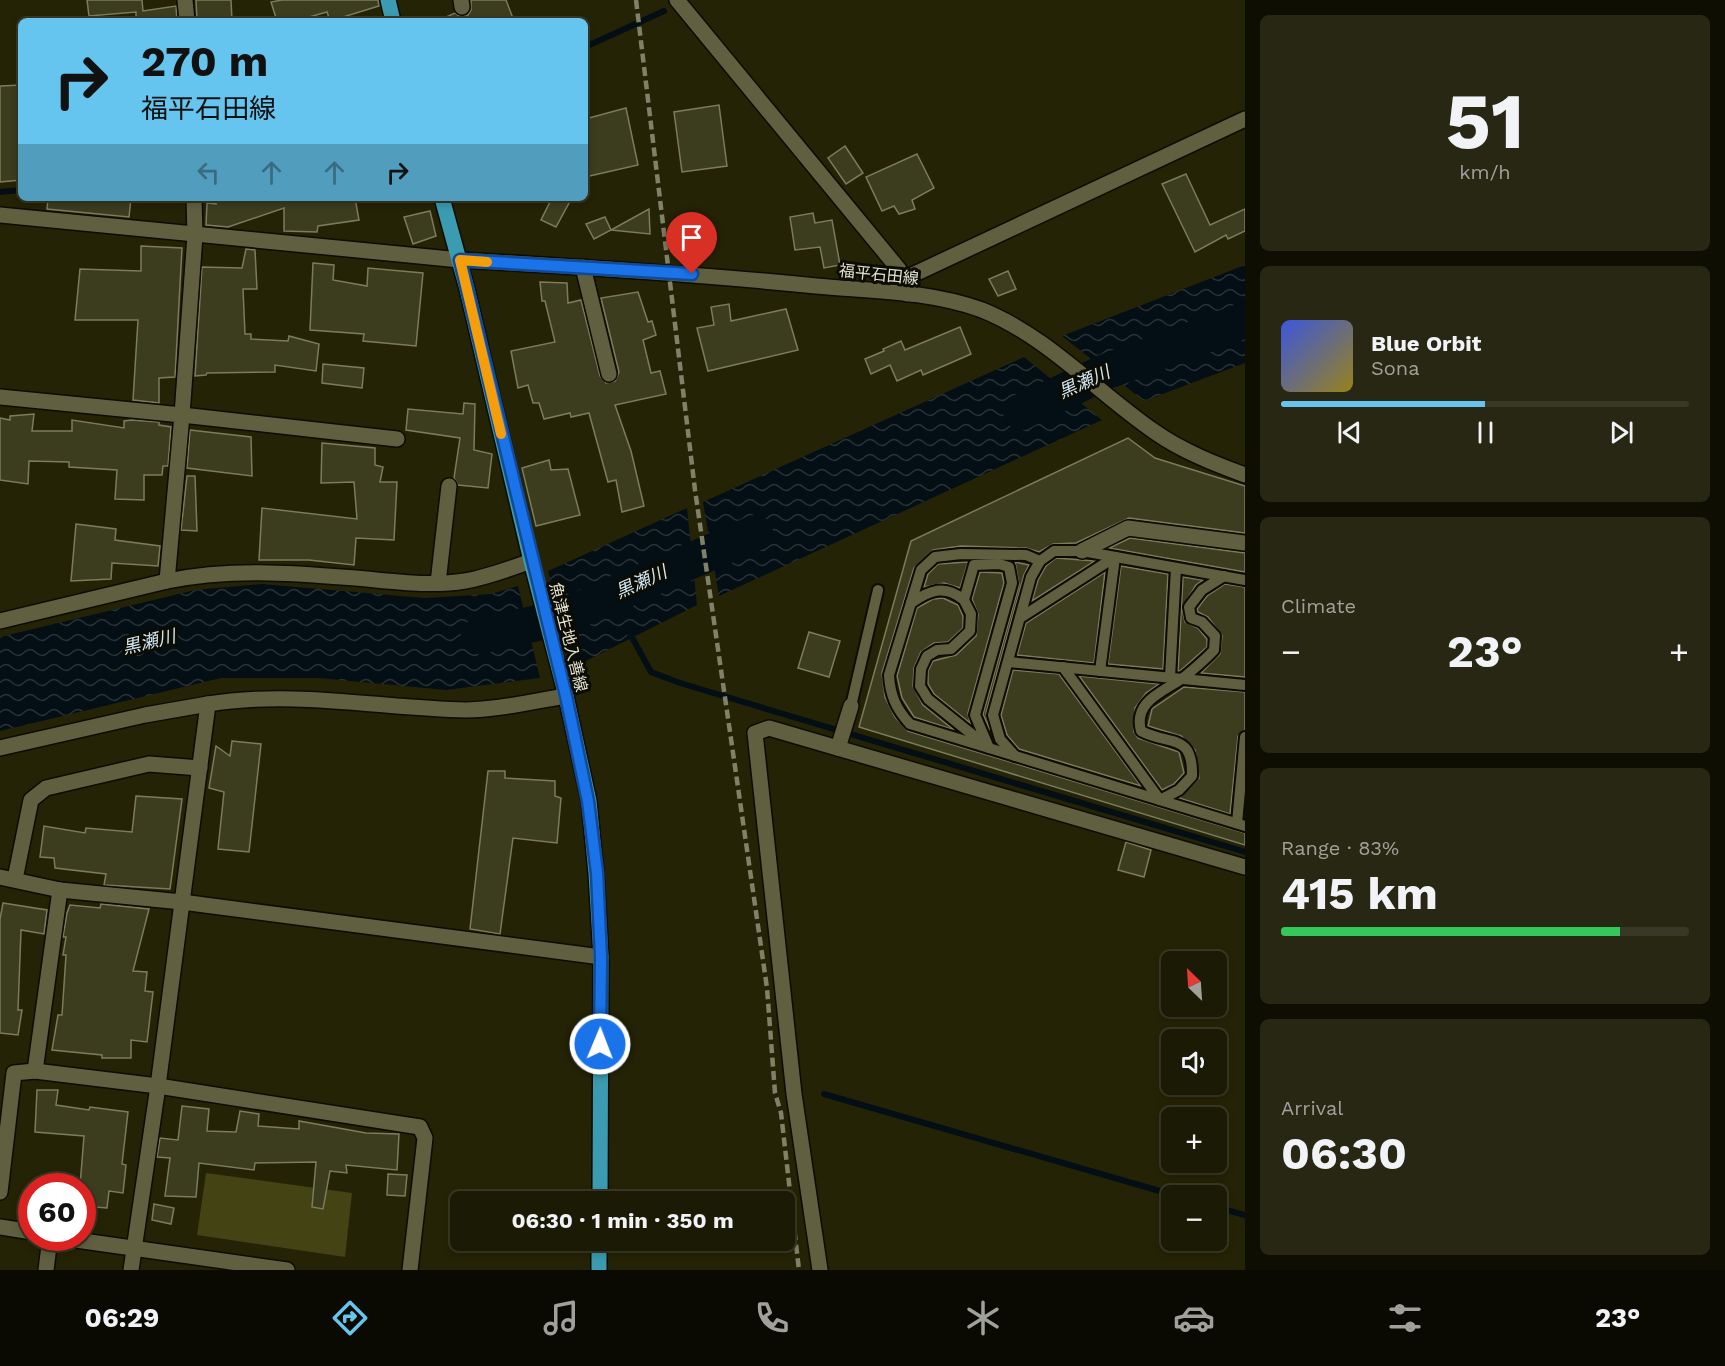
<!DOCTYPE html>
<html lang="en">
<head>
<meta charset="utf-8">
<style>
	body { margin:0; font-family:"Work Sans","Noto Sans JP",sans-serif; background:#282713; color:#f1f3f6; height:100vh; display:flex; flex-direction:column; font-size:22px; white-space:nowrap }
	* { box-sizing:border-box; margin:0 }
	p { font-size:20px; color:#a0a19a }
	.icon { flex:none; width:33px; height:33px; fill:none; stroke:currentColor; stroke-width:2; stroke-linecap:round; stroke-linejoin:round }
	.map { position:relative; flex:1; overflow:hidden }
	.drawer { display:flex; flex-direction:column; gap:15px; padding:15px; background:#0f0e02; width:480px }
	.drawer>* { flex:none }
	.top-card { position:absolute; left:18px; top:18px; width:570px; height:183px; border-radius:9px; box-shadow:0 3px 9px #0003,0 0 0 2px #393826; background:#65c5ee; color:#111; overflow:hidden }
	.needle { width:39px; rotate:335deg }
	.buttons { position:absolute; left:1161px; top:951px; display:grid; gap:12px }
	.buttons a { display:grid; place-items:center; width:66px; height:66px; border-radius:9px; background:#1b1a04; box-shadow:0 3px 9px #0003,0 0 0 2px #393826; font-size:30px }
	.speed { position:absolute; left:18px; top:1173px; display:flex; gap:12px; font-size:30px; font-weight:700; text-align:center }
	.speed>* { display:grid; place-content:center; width:78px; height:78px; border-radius:50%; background:#1b1a04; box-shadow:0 3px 9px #0003,0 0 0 2px #393826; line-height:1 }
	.speed .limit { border:9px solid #d22; background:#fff; color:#111 }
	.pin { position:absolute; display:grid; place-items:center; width:51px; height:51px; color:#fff; margin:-62px -26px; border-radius:50% 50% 50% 0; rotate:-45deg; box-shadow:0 0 6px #0007 }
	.pin .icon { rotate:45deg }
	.me { position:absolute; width:66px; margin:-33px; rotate:1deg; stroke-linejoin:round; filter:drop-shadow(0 0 4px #0008) }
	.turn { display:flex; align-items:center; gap:21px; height:126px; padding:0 24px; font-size:27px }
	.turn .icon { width:78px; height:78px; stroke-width:2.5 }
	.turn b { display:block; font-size:42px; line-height:51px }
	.lanes { display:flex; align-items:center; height:57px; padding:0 24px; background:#0003; justify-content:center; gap:30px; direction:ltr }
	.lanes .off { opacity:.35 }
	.big { font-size:45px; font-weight:700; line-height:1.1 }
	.drawer .tile { flex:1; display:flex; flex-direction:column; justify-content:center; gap:9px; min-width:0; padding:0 21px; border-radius:9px; background:#282713 }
	.drawer .dial { align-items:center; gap:0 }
	.dial b { font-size:78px; line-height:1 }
	.song { display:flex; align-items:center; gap:18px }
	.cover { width:72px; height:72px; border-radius:9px; background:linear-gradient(135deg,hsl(230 70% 55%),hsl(50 70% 35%)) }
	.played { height:6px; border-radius:3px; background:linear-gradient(90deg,#65c5ee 50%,#393826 50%) }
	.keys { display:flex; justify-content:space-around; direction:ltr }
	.heat { display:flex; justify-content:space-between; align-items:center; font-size:33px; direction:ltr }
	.charge { height:9px; border-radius:4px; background:linear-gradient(90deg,#34c759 83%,#393826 0) }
	.trip { position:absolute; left:450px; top:1191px; width:345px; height:60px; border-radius:9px; background:#1b1a04; box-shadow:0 3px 9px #0003,0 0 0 2px #393826; font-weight:700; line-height:60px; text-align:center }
	.tabs { display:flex; height:96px; justify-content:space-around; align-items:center; background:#0b0a02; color:#a0a19a }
	.tabs .icon { width:42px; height:42px }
	.tabs .on { color:#65c5ee }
	.tabs b { font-size:27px; color:#f1f3f6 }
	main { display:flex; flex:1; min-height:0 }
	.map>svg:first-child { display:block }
	.grass { fill:#444314 }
	.water { fill:url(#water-waves) }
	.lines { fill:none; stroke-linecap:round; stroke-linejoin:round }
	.stream { stroke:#030f15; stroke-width:6 }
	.river { stroke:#030f15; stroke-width:36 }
	.building { fill:#3c3c1f; stroke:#7c7c5d; stroke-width:1.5 }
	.service-casing { stroke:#0e0c00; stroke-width:14 }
	.minor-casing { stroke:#0e0c00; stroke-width:18 }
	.secondary-casing { stroke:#0e0c00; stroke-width:18 }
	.primary-casing { stroke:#0e0c00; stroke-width:18 }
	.service { stroke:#606041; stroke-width:10 }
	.minor { stroke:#606041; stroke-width:15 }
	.secondary { stroke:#606041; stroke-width:15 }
	.primary { stroke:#3b9bb1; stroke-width:15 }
	.rail { stroke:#818169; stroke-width:4.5; stroke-dasharray:9 4.5; stroke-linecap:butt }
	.route-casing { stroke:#114b97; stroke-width:15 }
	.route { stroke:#1a73e8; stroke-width:10 }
	.slow { stroke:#f59e0b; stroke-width:10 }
	.labels { text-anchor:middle; stroke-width:6; stroke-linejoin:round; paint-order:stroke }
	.street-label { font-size:16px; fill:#e0e1d0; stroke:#0c0c03 }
	.water-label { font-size:18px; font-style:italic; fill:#d1e8f3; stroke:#0c0c03 }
</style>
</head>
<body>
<main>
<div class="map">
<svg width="1245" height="1270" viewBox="0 0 1245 1270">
	<defs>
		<pattern id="water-waves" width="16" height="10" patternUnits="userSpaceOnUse" patternTransform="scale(1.5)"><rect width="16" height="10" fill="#030f15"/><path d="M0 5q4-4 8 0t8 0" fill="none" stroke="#273236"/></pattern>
	</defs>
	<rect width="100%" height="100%" fill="#242306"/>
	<path class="grass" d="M 206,1173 L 352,1193 L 345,1257 L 197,1235 Z"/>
	<g class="water">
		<path d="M 1245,265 L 1245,363 L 1144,401 L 1062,336 Z"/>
		<path d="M 1024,357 L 1102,420 L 719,596 L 703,502 Z"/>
		<path d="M 687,508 L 697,605 L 572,668 L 548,571 Z"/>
		<path d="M 262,584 L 425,598 L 491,594 L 518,586 L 540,678 L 446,690 L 319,678 L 221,678 L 0,731 L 0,637 L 195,590 Z"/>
	</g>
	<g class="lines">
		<g class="stream">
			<path d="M 585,47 L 664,11"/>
			<path d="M 0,192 L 21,190"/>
			<path d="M 628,630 L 651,672 L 680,683 L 1245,852"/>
			<path d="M 824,1094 L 1177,1196"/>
			<path d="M 1216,1207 L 1245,1215"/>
		</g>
		<g class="river">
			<path d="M 1021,412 L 1105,372 L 1245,320"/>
			<path d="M 479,636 L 560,618 L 755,533"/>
		</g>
	</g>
	<g class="building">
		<path d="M 87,0 L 142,0 L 143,11 L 176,6 L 177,21 L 136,21 L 136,12 L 89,16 Z"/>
		<path d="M 196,0 L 231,0 L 232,21 L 197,21 Z"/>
		<path d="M 282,0 L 378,0 L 379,6 L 330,21 L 327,12 L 295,21 L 277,21 L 271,2 Z"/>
		<path d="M 471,0 L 506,0 L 514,21 L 437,21 L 455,13 L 459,16 L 468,15 L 471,10 Z"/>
		<path d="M 21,85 L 21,180 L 0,182 L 0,86 Z"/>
		<path d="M 719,105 L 727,166 L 682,172 L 674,112 Z"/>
		<path d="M 626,108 L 638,165 L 585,177 L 585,119 Z"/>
		<path d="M 845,146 L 863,173 L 846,184 L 828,158 Z"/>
		<path d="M 917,154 L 934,188 L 912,200 L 915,209 L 899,214 L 894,206 L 882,211 L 866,177 Z"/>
		<path d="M 1186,174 L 1210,225 L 1245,209 L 1245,231 L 1228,239 L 1226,235 L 1195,252 L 1162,184 Z"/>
		<path d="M 48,198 L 131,198 L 129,217 L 47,209 Z"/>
		<path d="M 213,198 L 355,198 L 359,220 L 318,226 L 317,232 L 284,231 L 284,208 L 228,227 L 206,225 L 207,203 L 216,204 Z"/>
		<path d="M 552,198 L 560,198 L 569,203 L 556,227 L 541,220 Z"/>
		<path d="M 649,209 L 650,234 L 611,230 Z"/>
		<path d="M 430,211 L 436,236 L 413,244 L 404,217 Z"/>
		<path d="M 813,213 L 815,223 L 832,220 L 840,265 L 824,268 L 820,247 L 795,250 L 790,217 Z"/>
		<path d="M 605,217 L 611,230 L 594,239 L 586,224 Z"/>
		<path d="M 141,246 L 182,248 L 175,377 L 159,378 L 159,403 L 133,400 L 138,320 L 75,320 L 80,269 L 141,271 Z"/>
		<path d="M 246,249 L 255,250 L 257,289 L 243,289 L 245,334 L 251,334 L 251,339 L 288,341 L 289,336 L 319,344 L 316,371 L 275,365 L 275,372 L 207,373 L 206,375 L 195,376 L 202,267 L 242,268 Z"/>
		<path d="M 313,263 L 334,265 L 333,280 L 367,286 L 368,268 L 423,273 L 416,346 L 363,341 L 364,334 L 310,330 Z"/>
		<path d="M 1008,271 L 1016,289 L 998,296 L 989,279 Z"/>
		<path d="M 540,282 L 567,283 L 568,303 L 581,300 L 600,376 L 606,383 L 615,381 L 619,372 L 601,298 L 638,292 L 648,322 L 652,321 L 656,335 L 643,340 L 651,373 L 660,371 L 666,394 L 615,405 L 631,451 L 644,506 L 622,512 L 616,480 L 608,482 L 589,413 L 571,417 L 570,413 L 544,419 L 539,403 L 533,403 L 528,385 L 518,388 L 511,351 L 555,342 L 545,301 L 542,301 Z"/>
		<path d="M 729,304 L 731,321 L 786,309 L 798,350 L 708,371 L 697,328 L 714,325 L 711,307 Z"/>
		<path d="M 960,327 L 971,354 L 923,375 L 921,370 L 897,381 L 890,365 L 871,374 L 865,359 L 884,351 L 883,349 L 901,341 L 905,350 Z"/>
		<path d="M 323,364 L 364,368 L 362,388 L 322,383 Z"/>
		<path d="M 464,403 L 475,404 L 474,450 L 492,454 L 488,488 L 458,485 L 454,478 L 460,438 L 406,430 L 408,409 L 463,414 Z"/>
		<path d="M 34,414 L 32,431 L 72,431 L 72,420 L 124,428 L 124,421 L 132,420 L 159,422 L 159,425 L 171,427 L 168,466 L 163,466 L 162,475 L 144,475 L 144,500 L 115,499 L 117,470 L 69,467 L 69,462 L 29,461 L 28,484 L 0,480 L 0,418 L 10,420 L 10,416 Z"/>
		<path d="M 190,430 L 251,437 L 252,476 L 187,468 Z"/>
		<path d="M 1128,438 L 1155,458 L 1245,486 L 1245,533 L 1129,518 L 1076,543 L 1053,544 L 1039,552 L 1026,548 L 961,546 L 933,550 L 914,568 L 882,673 L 885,697 L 895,717 L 908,731 L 1245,833 L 1245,845 L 859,727 L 911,541 Z"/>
		<path d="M 322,443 L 375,448 L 375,465 L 383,467 L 380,482 L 397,482 L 394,540 L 356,538 L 354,565 L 309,560 L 259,560 L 262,508 L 357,519 L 354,482 L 321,483 Z"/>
		<path d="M 549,460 L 551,470 L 568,469 L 580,515 L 536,526 L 522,468 Z"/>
		<path d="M 187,476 L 195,476 L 197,531 L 181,530 Z"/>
		<path d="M 76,524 L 116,529 L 115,540 L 160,546 L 158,566 L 112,563 L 111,579 L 71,581 Z"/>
		<path d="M 1130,538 L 1245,553 L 1245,572 L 1109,548 Z"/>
		<path d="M 1056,558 L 1095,561 L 1032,601 L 1038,580 L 1046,566 Z"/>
		<path d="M 968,562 L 960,588 L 944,583 L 924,587 L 928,574 L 938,564 Z"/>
		<path d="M 1015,562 L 1029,565 L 1024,575 L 986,713 L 990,730 L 983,714 L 1019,585 Z"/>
		<path d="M 1121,566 L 1168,574 L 1163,669 L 1108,664 Z"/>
		<path d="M 980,572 L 1002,573 L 1004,583 L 968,713 L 970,723 L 934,694 L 928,684 L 928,671 L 933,661 L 956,655 L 976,636 L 978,614 L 972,599 Z"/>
		<path d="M 1105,572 L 1094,663 L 1017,655 L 1026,623 Z"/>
		<path d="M 1183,577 L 1203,580 L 1196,585 L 1182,608 L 1185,622 L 1198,628 L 1207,639 L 1207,647 L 1180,671 L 1178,671 Z"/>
		<path d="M 1225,584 L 1245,587 L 1245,677 L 1201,673 L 1220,654 L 1222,636 L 1208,617 L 1198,612 L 1197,609 L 1207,596 Z"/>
		<path d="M 943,598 L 958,605 L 963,616 L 963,628 L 948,642 L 934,643 L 921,652 L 914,668 L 913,686 L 923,705 L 954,730 L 914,717 L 902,698 L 897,676 L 917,608 L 933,599 Z"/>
		<path d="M 809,632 L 840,641 L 829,677 L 798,668 Z"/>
		<path d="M 1013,670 L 1059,674 L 1141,786 L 1019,749 L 1007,735 L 1001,715 Z"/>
		<path d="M 1079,676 L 1159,684 L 1146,693 L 1135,708 L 1134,732 L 1138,738 L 1179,752 L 1184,773 L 1174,784 L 1162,790 Z"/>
		<path d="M 1184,687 L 1245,692 L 1245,730 L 1238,736 L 1230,814 L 1179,798 L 1199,778 L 1195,750 L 1181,736 L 1148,726 L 1152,709 Z"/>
		<path d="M 232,741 L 261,744 L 249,852 L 218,849 L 224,792 L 209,788 L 216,746 L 230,756 Z"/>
		<path d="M 488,771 L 505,771 L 505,778 L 555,781 L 555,796 L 561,798 L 557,843 L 513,838 L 500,934 L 470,929 Z"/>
		<path d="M 136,796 L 182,799 L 170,889 L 104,885 L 106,874 L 55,868 L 54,858 L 40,857 L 44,826 L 85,833 L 86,828 L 132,832 Z"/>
		<path d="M 1126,842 L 1151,850 L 1144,877 L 1118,870 Z"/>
		<path d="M 3,903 L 47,910 L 44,934 L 21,930 L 18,1010 L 22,1010 L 18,1035 L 0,1033 L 0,919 Z"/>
		<path d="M 101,904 L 149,909 L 133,971 L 147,972 L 145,991 L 153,992 L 147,1042 L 131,1040 L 131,1058 L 102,1058 L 102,1055 L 52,1050 L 58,1015 L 62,1015 L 66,955 L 63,955 L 66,937 L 63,937 L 67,913 L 70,905 L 100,908 Z"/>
		<path d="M 37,1090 L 58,1090 L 56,1105 L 89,1110 L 90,1107 L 128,1112 L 122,1164 L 126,1165 L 123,1193 L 109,1191 L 107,1208 L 82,1206 L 82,1186 L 80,1186 L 84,1136 L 35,1132 Z"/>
		<path d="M 182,1106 L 209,1109 L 207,1131 L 236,1132 L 240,1111 L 259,1114 L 258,1126 L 299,1129 L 299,1121 L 366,1133 L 399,1134 L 397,1170 L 346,1165 L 347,1173 L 330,1171 L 323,1209 L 312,1207 L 316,1162 L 255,1163 L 254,1170 L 199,1163 L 196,1197 L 165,1196 L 170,1158 L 157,1157 L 160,1138 L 178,1140 Z"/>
		<path d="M 388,1174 L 407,1175 L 405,1196 L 387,1195 Z"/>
		<path d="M 154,1204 L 174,1208 L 171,1224 L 152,1220 Z"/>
	</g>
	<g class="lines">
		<g class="service-casing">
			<g id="service">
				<path d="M 1040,561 L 1026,555 L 961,554 L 935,557 L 921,570 L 889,675 C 890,695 896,709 910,724 L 1245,826"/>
				<path d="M 999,564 L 1009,567 L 1012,583 L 975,715 L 989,748 L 928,699 L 920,686 L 921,669 L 927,656 L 937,650 L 951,649 L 970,631 L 971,614 L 964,600 L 974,565 Z"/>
				<path d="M 911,603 C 930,590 945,584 964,600"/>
				<path d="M 1020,618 L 1115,557"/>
				<path d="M 1009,662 L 1245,685"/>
				<path d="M 1063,667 L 1160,800 L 1179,790 L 1192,776 C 1193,732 1169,746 1141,731 C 1133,701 1163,692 1183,678 C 1194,669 1205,660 1214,650 L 1215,636 L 1202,622 L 1191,618 L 1189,607 L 1202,590 L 1224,576"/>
				<path d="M 1100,671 L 1115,557"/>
				<path d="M 1170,677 L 1176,568"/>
				<path d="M 851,706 L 878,590"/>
				<path d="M 1015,756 L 1000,739 L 993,715 L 1031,577 L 1040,561 L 1054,551 L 1082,551 L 1245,580"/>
				<path d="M 1237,823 L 1245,737"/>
			</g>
		</g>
		<g class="minor-casing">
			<g id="minor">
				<path d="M 185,0 L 187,21"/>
				<path d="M 461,0 L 462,7"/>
				<path d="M 677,0 L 906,278"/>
				<path d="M 194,198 L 195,235 L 182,415 L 397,439"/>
				<path d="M 0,215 L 460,260"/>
				<path d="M 583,267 L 609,374"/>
				<path d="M 907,294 L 906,278 L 1245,119"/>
				<path d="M 0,397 L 182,415 L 167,581 C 230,568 291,573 355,578 C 391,581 429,587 465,581 C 488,577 509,569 531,561"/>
				<path d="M 1082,551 L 1128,528 L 1245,543"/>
				<path d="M 438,583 L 449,486"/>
				<path d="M 0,621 L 167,581"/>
				<path d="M 0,748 L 145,715 L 208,704"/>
				<path d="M 838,748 L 851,706"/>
				<path d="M 0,877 L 60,890 L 182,902 L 601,957"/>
				<path d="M 15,879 L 31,800 L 46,788 L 149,764 L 200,768"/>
				<path d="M 35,1071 L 60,890"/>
				<path d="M 0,1192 L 14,1073 L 35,1071 L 158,1086 L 420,1127 L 425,1138 L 410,1270"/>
				<path d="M 0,1227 L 32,1232"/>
				<path d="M 62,1238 L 287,1270"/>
				<path d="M 46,1270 L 50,1238"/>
				<path d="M 131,1270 L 158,1086 L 208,704 C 294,690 380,708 466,710 C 498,710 534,701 566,696"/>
				<path d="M 820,1270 L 794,1094 L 755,733 L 769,728 L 1245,867"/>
			</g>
		</g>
		<g class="secondary-casing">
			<path id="secondary" d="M 460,260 C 579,267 697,274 816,286 C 871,291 930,291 982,310 C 1047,336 1098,393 1155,432 C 1182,451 1215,464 1245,475"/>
		</g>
		<g class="primary-casing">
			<g id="primary">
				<path d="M 388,0 L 393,21"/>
				<path d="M 442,198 L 467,289 L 531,561 L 566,696 L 589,801 L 596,873 L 601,957 L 600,1202"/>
				<path d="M 599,1270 L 599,1240"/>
			</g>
		</g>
		<use href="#service" class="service"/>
		<use href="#minor" class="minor"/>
		<use href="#secondary" class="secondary"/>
		<use href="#primary" class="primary"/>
		<path class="rail" d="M 636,0 L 695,490 L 767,988 L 775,1093 L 781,1113 L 799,1270"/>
	</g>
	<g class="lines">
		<g class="route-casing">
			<path id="route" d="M 600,1044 L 601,957 L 597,873 L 588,801 L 566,696 L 460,260 L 692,274"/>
		</g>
		<use href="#route" class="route"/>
		<path class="slow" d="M 487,262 L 460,260 L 501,434"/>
	</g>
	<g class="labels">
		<g class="street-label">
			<text transform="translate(879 274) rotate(6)" y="6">福平石田線</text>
			<text transform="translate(569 637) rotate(76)" y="6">魚津生地入善線</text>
		</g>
		<g class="water-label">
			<text transform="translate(1084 382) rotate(-24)" y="6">黒瀬川</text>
			<text transform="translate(641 582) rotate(-24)" y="6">黒瀬川</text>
			<text transform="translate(149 642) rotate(-13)" y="6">黒瀬川</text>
		</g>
	</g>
</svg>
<div class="buttons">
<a><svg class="needle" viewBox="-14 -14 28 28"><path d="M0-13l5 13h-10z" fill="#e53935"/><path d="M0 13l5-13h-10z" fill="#a0a19a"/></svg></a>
<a><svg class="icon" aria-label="sound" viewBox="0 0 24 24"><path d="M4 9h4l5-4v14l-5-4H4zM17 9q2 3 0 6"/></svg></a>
<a>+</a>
<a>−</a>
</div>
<div class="speed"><div class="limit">60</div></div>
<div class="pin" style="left:692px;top:274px;background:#d93025"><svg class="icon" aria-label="arrive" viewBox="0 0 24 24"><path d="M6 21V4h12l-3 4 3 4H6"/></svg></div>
<svg class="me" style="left:600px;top:1044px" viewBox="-20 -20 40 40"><circle r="17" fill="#1a73e8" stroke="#fff" stroke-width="3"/><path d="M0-11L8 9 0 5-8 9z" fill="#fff"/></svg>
<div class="trip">06:30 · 1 min · 350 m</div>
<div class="top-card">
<div class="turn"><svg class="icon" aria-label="right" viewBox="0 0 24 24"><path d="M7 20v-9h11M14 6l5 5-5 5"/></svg><div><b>270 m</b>福平石田線</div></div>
<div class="lanes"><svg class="icon off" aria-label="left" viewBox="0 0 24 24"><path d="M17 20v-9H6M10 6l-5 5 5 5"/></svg><svg class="icon off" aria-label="ahead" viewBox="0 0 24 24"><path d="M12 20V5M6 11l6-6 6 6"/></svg><svg class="icon off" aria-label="ahead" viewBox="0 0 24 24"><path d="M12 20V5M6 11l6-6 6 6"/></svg><svg class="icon" aria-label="right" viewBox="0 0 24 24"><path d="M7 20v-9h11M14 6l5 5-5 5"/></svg></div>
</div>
</div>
<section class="drawer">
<div class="tile dial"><b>51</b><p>km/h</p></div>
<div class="tile">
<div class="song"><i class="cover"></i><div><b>Blue Orbit</b><p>Sona</p></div></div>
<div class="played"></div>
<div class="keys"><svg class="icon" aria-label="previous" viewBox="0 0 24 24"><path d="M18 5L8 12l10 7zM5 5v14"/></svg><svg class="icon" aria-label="pause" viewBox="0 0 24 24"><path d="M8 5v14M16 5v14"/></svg><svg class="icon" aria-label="next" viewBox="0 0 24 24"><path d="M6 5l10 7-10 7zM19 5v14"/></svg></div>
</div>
<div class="tile"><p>Climate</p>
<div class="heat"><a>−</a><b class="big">23°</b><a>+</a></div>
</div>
<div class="tile"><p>Range · 83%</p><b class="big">415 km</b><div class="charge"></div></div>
<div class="tile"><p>Arrival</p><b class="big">06:30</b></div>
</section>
</main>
<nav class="tabs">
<b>06:29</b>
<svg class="icon on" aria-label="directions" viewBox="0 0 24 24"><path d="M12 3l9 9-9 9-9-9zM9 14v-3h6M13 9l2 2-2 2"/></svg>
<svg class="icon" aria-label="music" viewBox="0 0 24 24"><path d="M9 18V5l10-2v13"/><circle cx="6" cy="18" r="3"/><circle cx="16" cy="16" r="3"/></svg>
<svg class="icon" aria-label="phone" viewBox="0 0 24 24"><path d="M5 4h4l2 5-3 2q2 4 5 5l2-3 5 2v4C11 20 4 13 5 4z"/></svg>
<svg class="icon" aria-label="climate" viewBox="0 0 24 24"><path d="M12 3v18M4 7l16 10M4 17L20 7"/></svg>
<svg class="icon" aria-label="car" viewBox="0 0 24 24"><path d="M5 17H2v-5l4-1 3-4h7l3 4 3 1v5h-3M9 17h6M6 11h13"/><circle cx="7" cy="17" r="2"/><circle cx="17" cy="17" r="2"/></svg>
<svg class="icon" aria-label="filters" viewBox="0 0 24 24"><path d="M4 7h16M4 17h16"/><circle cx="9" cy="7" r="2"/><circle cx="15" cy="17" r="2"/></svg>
<b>23°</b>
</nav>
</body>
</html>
